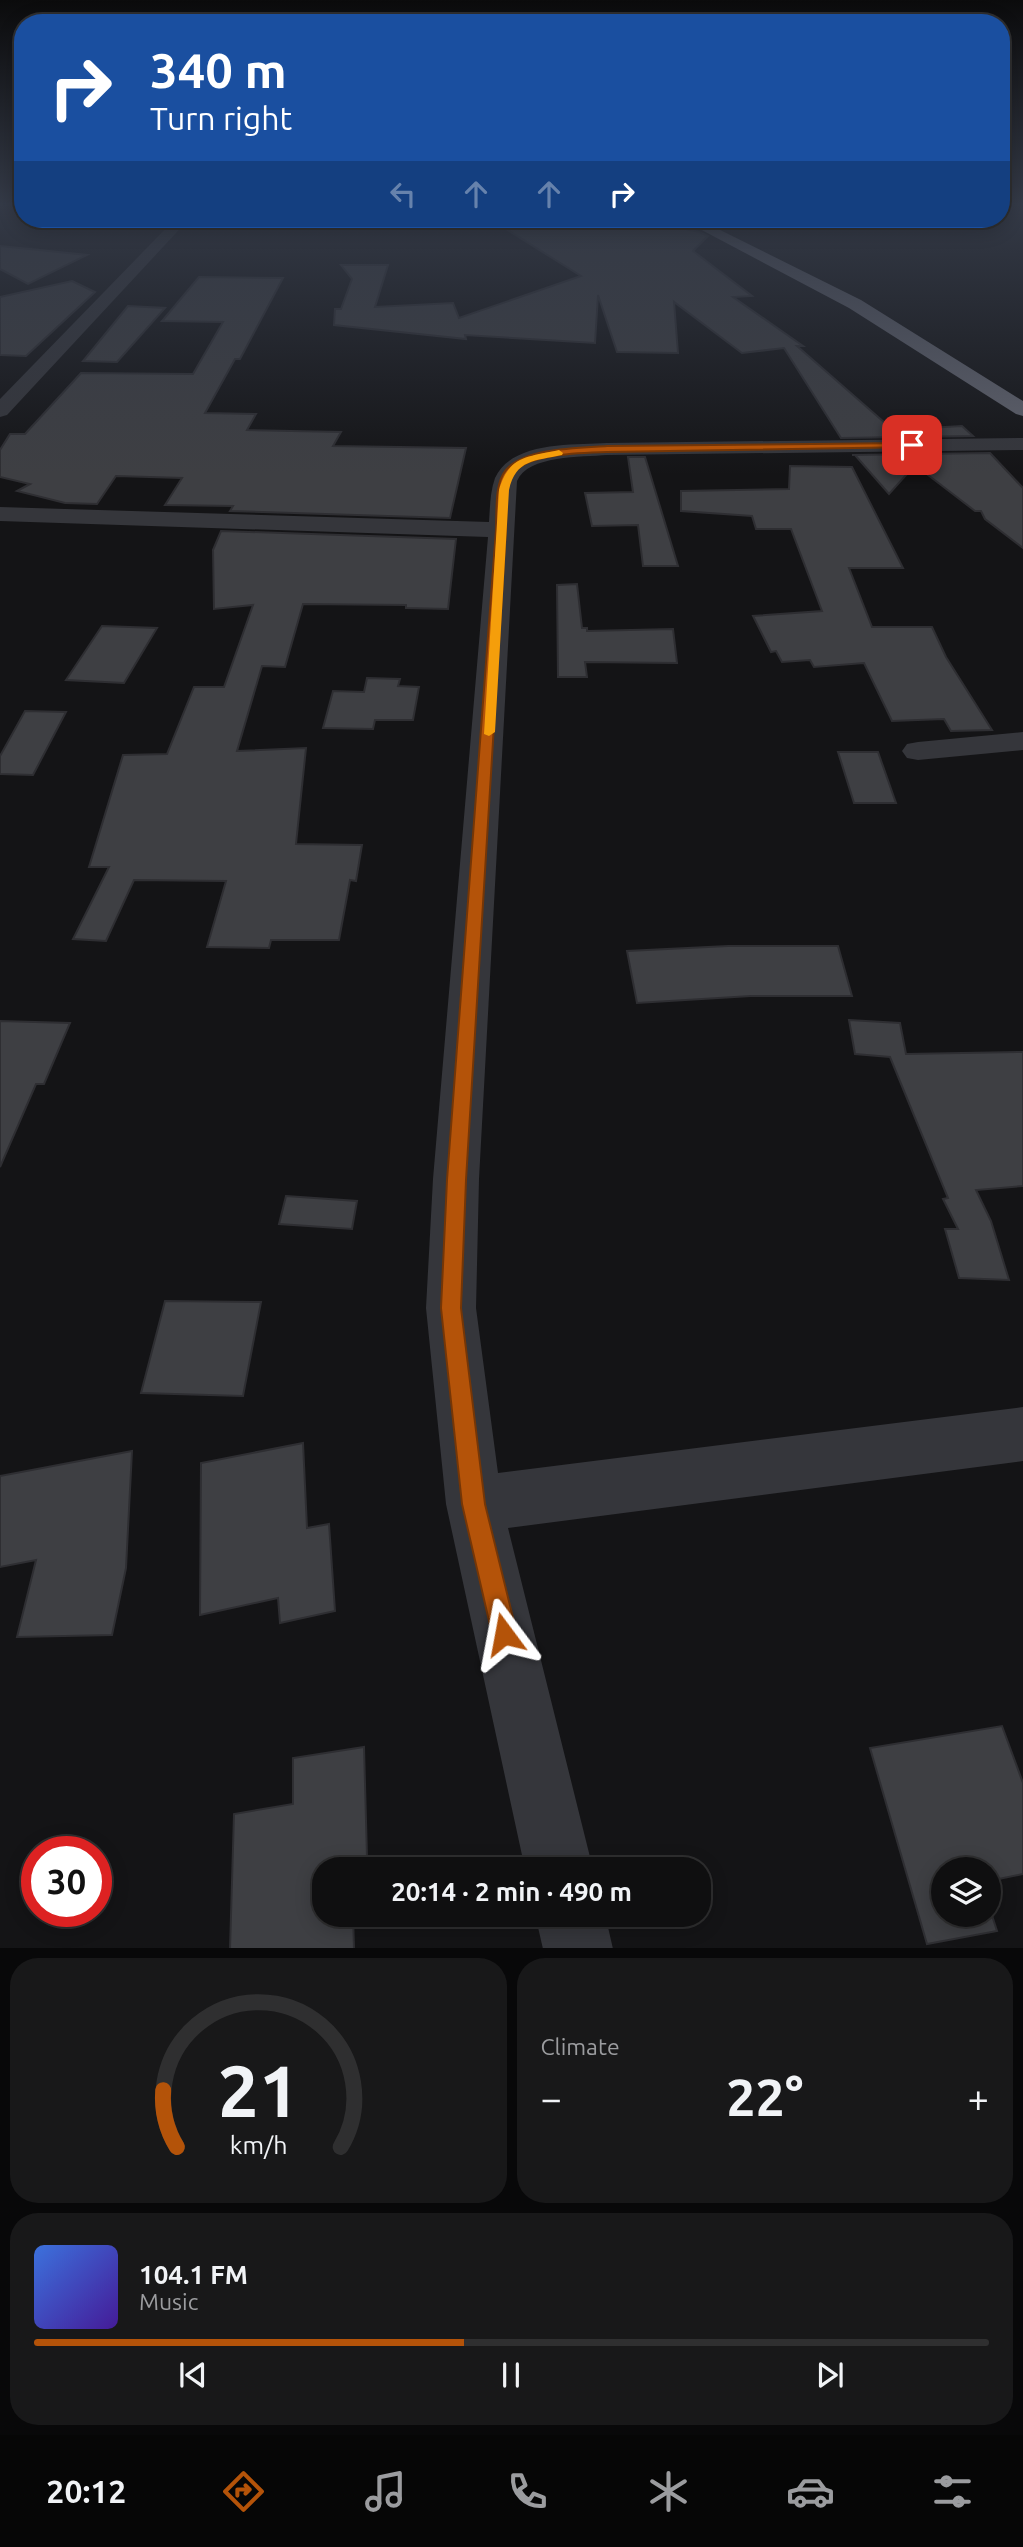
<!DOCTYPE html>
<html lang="en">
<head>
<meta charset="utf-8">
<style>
	body { margin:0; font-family:Ubuntu,sans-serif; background:#181819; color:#f1f3f6; height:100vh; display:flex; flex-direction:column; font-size:26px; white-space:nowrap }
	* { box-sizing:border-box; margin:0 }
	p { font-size:23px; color:#9b9c9f }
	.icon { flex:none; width:38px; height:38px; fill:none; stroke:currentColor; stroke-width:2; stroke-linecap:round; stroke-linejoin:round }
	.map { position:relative; height:1948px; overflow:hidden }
	.panel { display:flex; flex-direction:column; gap:10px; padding:10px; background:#080809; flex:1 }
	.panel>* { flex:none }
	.hud { position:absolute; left:14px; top:14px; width:996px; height:214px; border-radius:28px; box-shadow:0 4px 18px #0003,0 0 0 2px #2f2f30; background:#1a4fa0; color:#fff; overflow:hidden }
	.tools { position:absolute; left:931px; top:1857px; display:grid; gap:14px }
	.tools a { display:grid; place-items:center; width:70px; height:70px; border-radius:50%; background:#0f0f10; box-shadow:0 4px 18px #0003,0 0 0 2px #2f2f30; font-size:35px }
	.speed { position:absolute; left:21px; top:1836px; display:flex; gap:14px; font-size:35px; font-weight:700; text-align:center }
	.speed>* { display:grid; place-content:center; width:91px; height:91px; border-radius:50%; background:#0f0f10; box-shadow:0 4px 18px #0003,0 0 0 2px #2f2f30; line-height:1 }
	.speed .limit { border:10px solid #d22; background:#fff; color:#111 }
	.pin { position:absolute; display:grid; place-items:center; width:60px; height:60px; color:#fff; margin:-30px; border-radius:14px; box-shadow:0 4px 10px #0006 }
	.me { position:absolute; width:77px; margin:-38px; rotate:347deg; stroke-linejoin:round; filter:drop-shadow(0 0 5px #0008) }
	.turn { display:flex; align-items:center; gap:24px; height:147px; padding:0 21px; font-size:32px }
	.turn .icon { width:91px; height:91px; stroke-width:2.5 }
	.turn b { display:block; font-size:49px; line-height:60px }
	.lanes { display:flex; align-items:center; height:66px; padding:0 21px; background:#0003; justify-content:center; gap:35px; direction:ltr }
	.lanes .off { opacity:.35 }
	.big { font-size:52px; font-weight:700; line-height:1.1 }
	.panel .widget { flex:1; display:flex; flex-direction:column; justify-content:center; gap:10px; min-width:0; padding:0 24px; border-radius:28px; background:#181819 }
	.panel .dial { align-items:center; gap:0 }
	.dial svg { height:182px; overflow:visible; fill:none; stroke:#2f2f30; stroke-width:7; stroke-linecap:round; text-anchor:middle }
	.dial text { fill:#f1f3f6; stroke:none }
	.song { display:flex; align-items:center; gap:21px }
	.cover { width:84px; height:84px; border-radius:10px; background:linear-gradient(135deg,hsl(220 70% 55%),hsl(260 70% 35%)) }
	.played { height:7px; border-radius:4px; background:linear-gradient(90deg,#b45309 45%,#2f2f30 45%) }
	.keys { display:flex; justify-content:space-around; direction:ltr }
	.heat { display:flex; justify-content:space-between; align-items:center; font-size:38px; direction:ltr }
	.panel .tiles { flex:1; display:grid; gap:10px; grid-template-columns:1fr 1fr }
	.widget:last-child { grid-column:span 2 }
	.trip { position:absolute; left:312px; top:1857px; width:399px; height:70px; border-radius:28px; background:#0f0f10; box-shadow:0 4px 18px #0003,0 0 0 2px #2f2f30; font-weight:700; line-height:70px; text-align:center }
	.tab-bar { display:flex; height:112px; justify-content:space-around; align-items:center; background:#060606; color:#9b9c9f }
	.tab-bar .icon { width:49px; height:49px }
	.tab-bar .on { color:#b45309 }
	.tab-bar b { font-size:32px; color:#f1f3f6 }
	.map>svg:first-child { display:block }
	.building { fill:#3e3f43; stroke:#2e2e32; stroke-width:2 }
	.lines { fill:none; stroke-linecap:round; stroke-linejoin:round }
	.minor { fill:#35363b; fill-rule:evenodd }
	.highway { fill:#61636d; fill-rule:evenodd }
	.route { fill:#b45309; stroke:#753606; stroke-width:2 }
	.slow { fill:#f59e0b }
</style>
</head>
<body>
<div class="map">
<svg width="1023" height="1949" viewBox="0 0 1023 1949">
	<rect width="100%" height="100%" fill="#141416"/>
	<g class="building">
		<path d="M 490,219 L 641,219 L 699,232 L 708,236 L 693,251 L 752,296 L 733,297 L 803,346 L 797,346 L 893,430 L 962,426 L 973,436 L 841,438 L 784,348 L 742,353 L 674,302 L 678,353 L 617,352 L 598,295 L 595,343 L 465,335 L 466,339 L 334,325 L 335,309 L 341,309 L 352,279 L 341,265 L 388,265 L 375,307 L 453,303 L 459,318 L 581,276 Z"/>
		<path d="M 0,246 L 87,255 L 28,284 L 0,269 Z"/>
		<path d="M 199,277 L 283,278 L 240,359 L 235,359 L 205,413 L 256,414 L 247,430 L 341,432 L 333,446 L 466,448 L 450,518 L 230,511 L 233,506 L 165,505 L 182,478 L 116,476 L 97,504 L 65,503 L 17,491 L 30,484 L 0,477 L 0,450 L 10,434 L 25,434 L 81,373 L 193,374 L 223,322 L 162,321 Z"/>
		<path d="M 72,281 L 95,292 L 26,356 L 0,355 L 0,297 Z"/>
		<path d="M 128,306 L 165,308 L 117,362 L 83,361 Z"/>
		<path d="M 990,453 L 1023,488 L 1023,548 L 985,519 L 981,511 L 975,511 L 915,465 L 889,494 L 855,455 L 852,455 Z"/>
		<path d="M 628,457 L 645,457 L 678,566 L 643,566 L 638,525 L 592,526 L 585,493 L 633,492 Z"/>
		<path d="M 790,466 L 852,467 L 903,568 L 849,568 L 872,627 L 932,627 L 946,657 L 992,730 L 951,731 L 944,719 L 892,721 L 864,663 L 814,667 L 810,660 L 782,662 L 776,651 L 771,652 L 753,616 L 822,611 L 791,529 L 756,529 L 752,516 L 681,511 L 681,491 L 789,489 Z"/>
		<path d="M 221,531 L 456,539 L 448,609 L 406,608 L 406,605 L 303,604 L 285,667 L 262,666 L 237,751 L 306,748 L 296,844 L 362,845 L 356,881 L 350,880 L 339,940 L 271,940 L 269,948 L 207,947 L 226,881 L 134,880 L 106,941 L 73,939 L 109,867 L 89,867 L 123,755 L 167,754 L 194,687 L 224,687 L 253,605 L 214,609 L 213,550 Z"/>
		<path d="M 577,584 L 582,628 L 587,628 L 587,631 L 673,629 L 677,663 L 585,662 L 587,677 L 558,677 L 557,585 Z"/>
		<path d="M 102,626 L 157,628 L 124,683 L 66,680 Z"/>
		<path d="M 367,678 L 400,679 L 398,686 L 419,687 L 413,720 L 375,720 L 373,729 L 323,728 L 333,691 L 364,692 Z"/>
		<path d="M 25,711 L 66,712 L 33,775 L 0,774 L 0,756 Z"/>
		<path d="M 838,752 L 878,752 L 896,803 L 854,803 Z"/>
		<path d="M 728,946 L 838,946 L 852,996 L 751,996 L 637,1003 L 627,951 Z"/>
		<path d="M 849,1020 L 900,1023 L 906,1054 L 1023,1052 L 1023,1186 L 976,1190 L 991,1221 L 1009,1280 L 959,1278 L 945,1229 L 958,1229 L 943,1199 L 948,1198 L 890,1057 L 855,1054 Z"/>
		<path d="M 0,1021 L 70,1023 L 44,1084 L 36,1084 L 0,1167 Z"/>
		<path d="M 286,1196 L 357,1201 L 352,1229 L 279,1224 Z"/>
		<path d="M 165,1301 L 261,1302 L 243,1396 L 141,1393 Z"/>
		<path d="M 303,1443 L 307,1528 L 329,1524 L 335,1611 L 280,1623 L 278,1598 L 200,1615 L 201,1463 Z"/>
		<path d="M 132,1451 L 126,1568 L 112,1635 L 17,1637 L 36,1560 L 0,1567 L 0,1476 Z"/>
		<path d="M 1002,1726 L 1023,1783 L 1023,1874 L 989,1881 L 989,1869 L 943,1869 L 943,1914 L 989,1914 L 989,1906 L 997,1931 L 927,1944 L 870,1748 Z"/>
		<path d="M 364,1747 L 367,1857 L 351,1859 L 352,1869 L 324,1869 L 324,1914 L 353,1914 L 354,1949 L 230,1949 L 234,1814 L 293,1804 L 293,1758 Z"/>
	</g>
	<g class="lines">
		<g class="minor">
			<path d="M 175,219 L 189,219 L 7,415 L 0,417 L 0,399 Z"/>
			<path d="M 1023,438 L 1023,450 L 607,455 C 582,457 528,455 517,481 L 479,1179 L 476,1308 L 498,1473 L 1023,1407 L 1023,1461 L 508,1528 L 593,1869 L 525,1869 L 446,1504 L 426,1308 L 433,1179 L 488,537 L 0,521 L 0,507 L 489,522 C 490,508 490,492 495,478 C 512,441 573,445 607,443 Z"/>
			<path d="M 1023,732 L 1023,750 L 918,760 L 907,758 L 902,751 L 907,744 L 918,742 Z"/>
			<path d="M 535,1914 L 605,1914 L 613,1949 L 543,1949 Z"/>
		</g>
		<path class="highway" d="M 681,219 L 698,219 L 861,300 L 1023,401 L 1023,416 L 1016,414 L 849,308 Z"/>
	</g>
	<linearGradient id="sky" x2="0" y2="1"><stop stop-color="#0b0b0c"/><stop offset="0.43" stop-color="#343a47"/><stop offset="1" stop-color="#343a47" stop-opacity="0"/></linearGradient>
	<rect width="1023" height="475" fill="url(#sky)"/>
	<path class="route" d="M 912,443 L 916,445 L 915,447 L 607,452 C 584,453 524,453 512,475 C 504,490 507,514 506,530 L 466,1180 L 461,1308 L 485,1504 L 517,1634 L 513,1643 L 504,1647 L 496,1643 L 492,1634 L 462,1504 L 441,1308 L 447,1180 L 496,530 C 497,514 494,484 506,470 C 524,448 579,448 607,446 Z"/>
	<path class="slow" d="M 559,450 L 563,453 L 562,455 C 535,461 516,459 509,490 L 495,732 L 489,736 L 484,734 L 499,490 C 509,455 528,457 559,450 Z"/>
</svg>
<div class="tools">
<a><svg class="icon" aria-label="layers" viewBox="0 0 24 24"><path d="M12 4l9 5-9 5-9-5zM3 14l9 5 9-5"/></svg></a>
</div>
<div class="speed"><div class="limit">30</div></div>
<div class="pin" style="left:912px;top:445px;background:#d93025"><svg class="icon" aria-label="arrive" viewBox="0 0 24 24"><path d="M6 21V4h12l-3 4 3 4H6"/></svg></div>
<svg class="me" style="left:504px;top:1634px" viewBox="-20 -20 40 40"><path d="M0-17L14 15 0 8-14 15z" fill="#b45309" stroke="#fff" stroke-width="4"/></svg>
<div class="trip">20:14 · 2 min · 490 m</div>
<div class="hud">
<div class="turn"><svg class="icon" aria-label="right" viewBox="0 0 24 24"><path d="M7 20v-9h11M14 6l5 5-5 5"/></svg><div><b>340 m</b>Turn right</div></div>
<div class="lanes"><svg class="icon off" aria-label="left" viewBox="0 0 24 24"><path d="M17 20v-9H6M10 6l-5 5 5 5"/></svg><svg class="icon off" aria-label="ahead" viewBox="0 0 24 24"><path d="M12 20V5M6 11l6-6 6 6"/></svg><svg class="icon off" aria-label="ahead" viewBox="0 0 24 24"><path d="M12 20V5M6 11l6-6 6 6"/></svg><svg class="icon" aria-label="right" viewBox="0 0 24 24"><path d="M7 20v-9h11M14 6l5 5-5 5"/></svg></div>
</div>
</div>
<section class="panel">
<div class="tiles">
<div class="widget dial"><svg viewBox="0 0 100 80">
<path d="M14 69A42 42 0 1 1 86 69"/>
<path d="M14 69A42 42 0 0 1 8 44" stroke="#b45309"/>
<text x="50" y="56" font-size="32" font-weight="700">21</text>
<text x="50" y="72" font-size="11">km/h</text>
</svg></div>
<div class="widget"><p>Climate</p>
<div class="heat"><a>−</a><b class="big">22°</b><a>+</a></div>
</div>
<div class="widget">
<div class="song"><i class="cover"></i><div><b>104.1 FM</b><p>Music</p></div></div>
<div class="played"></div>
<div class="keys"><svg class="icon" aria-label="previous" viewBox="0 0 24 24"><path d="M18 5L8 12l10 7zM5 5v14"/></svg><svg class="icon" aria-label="pause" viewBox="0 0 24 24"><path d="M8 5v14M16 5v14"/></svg><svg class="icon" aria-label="next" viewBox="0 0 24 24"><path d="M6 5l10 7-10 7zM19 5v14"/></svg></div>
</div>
</div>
</section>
<nav class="tab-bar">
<b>20:12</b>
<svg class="icon on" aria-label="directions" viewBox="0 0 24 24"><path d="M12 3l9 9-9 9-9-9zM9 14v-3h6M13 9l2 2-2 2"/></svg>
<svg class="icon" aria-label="music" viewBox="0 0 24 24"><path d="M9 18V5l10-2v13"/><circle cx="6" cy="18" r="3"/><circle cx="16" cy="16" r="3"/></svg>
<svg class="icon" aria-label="phone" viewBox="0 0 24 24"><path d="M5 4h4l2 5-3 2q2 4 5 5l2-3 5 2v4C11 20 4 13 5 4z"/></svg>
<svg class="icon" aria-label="climate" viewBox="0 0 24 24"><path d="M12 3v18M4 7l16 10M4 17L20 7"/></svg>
<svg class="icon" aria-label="car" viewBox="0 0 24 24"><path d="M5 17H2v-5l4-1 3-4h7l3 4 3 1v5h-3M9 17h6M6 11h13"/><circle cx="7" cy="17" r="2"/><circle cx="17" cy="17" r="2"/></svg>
<svg class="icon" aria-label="filters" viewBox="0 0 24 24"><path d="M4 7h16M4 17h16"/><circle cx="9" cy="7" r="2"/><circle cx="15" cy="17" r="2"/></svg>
</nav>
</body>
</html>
